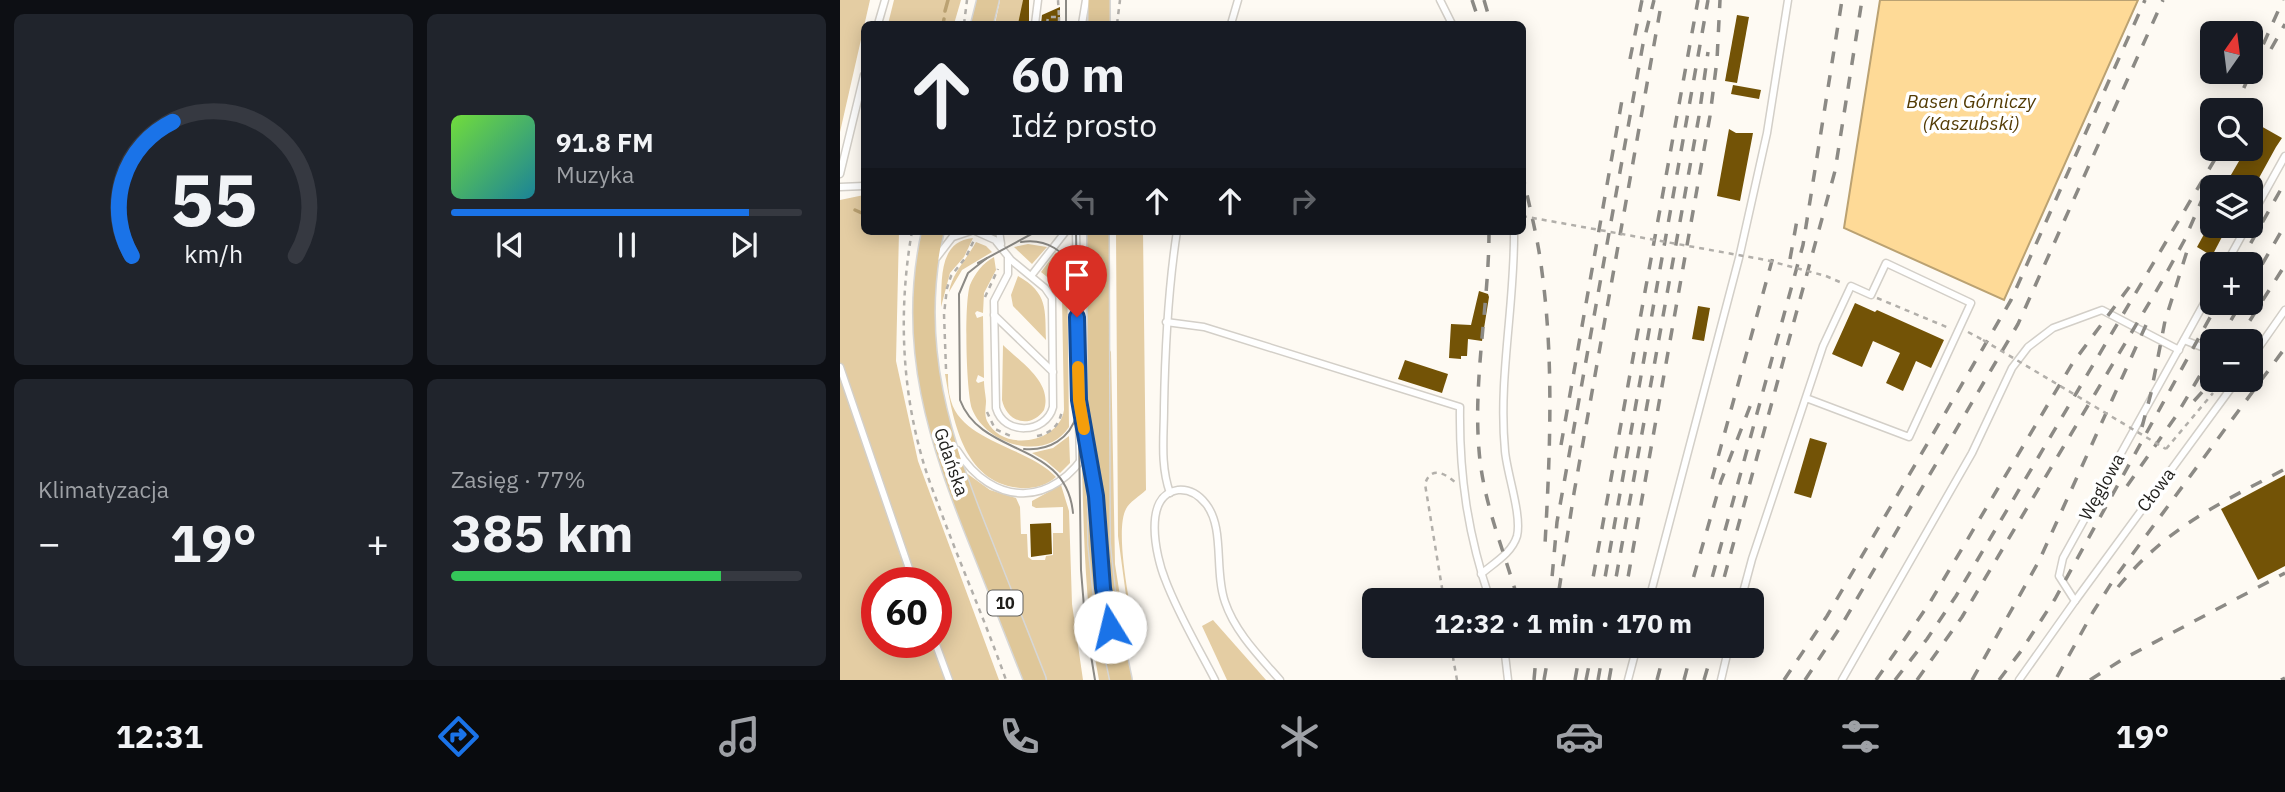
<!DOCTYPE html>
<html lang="pl">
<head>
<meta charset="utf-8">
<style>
	body { margin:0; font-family:"IBM Plex Sans",sans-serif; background:#20242c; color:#f1f3f6; height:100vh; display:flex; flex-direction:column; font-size:26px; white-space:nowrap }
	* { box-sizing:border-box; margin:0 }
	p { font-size:23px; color:#9ea1a6 }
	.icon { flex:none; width:38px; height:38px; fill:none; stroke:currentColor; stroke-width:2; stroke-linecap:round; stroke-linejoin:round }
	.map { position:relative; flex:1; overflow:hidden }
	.sheet { display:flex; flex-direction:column; gap:14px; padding:14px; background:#0d0f14; width:840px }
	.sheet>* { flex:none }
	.top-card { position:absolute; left:21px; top:21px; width:665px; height:214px; border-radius:10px; box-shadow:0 4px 18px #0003; background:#171b24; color:#f1f3f6; overflow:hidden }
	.needle { width:46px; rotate:14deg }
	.fabs { position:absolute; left:1360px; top:21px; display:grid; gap:14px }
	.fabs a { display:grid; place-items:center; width:63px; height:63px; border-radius:10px; background:#171b24; box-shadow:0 4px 18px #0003; font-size:35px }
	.speed { position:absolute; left:21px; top:567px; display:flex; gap:14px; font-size:35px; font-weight:700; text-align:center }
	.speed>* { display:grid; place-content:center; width:91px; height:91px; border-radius:50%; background:#171b24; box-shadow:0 4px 18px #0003; line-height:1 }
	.speed .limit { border:10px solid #d22; background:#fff; color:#111 }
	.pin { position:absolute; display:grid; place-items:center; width:60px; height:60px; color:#fff; margin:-72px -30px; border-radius:50% 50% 50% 0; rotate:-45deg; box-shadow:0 0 7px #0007 }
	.pin .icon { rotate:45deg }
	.me { position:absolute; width:77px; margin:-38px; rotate:351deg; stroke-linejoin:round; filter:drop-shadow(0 0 5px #0008) }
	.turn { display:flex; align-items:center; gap:24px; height:147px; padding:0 35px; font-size:32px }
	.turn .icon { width:91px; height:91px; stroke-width:2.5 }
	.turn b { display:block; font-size:49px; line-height:60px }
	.lanes { display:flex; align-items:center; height:66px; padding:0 35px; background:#0003; justify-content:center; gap:35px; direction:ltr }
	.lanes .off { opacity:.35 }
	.big { font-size:52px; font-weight:700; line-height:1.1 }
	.sheet .tile { flex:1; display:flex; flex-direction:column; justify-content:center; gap:10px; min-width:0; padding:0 24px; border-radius:10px; background:#20242c }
	.sheet .dial { align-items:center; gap:0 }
	.dial svg { height:182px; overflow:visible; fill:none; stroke:#363941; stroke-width:7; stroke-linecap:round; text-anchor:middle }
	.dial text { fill:#f1f3f6; stroke:none }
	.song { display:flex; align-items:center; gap:21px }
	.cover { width:84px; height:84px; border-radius:10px; background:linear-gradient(135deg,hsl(100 70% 55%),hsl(190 70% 35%)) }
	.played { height:7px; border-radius:4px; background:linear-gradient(90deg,#1a73e8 85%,#363941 85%) }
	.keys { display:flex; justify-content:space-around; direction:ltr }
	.heat { display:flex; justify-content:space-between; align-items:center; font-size:38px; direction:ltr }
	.charge { height:10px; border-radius:5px; background:linear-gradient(90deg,#34c759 77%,#363941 0) }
	.sheet .tiles { flex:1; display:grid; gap:14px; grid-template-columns:repeat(2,1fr) }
	.trip { position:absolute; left:522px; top:588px; width:402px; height:70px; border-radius:10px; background:#171b24; box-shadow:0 4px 18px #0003; font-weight:700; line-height:70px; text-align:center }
	.dock { display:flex; height:112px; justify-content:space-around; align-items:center; background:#090b0e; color:#9ea1a6 }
	.dock .icon { width:49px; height:49px }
	.dock .selected { color:#1a73e8 }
	.dock b { font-size:32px; color:#f1f3f6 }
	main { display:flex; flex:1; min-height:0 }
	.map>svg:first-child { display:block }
	.green { fill:#e4cda3; fill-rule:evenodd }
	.water { fill:#feda97; stroke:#bba272; stroke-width:2 }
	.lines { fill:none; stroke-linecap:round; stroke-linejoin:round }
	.stream { stroke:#bba272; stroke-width:3.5 }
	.building { fill:#735306 }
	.service-casing { stroke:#d3cfc8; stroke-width:9 }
	.primary-casing { stroke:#d7d7d6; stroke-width:24 }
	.path { stroke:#b2afaa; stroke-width:2.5; stroke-dasharray:5 5; stroke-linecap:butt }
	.service { stroke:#fff; stroke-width:6 }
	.primary { stroke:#dfc799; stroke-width:21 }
	.tram { stroke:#8c8a85; stroke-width:2 }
	.rail { stroke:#8c8a85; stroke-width:3.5; stroke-dasharray:12 12; stroke-linecap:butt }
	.path-bridge { stroke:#b2afaa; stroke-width:2.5; stroke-dasharray:5 5; stroke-linecap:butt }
	.route-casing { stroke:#114b97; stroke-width:18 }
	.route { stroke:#1a73e8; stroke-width:12 }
	.slow { stroke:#f59e0b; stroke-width:12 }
	.labels { text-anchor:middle; stroke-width:7; stroke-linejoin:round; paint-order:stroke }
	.shield { fill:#fff; stroke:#636260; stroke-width:2 }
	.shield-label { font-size:16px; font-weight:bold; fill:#201f1c }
	.street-label { font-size:18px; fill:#201f1c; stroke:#fff }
	.water-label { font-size:19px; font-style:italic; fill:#533b04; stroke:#fff }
</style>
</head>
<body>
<main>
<section class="sheet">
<div class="tiles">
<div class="tile dial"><svg viewBox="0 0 100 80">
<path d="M14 69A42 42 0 1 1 86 69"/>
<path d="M14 69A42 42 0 0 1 32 10" stroke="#1a73e8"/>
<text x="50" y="56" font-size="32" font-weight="700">55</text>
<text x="50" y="72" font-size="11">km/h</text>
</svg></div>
<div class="tile">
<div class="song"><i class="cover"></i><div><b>91.8 FM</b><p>Muzyka</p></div></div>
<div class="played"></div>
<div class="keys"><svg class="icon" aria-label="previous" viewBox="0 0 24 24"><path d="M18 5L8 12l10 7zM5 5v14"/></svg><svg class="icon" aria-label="pause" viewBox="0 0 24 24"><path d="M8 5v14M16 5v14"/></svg><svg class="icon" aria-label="next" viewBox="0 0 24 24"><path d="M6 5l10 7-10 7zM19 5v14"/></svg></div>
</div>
<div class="tile"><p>Klimatyzacja</p>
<div class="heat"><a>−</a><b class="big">19°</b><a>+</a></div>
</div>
<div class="tile"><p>Zasięg · 77%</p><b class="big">385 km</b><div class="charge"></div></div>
</div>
</section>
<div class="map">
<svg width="1445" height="680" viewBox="0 0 1445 680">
	<rect width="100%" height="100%" fill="#fefaf3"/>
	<g class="green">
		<path d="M 0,0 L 30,0 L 0,132 Z"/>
		<path d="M 54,0 L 121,0 L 114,24 L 48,24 Z"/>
		<path d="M 160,0 L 183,0 L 181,24 L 155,24 Z"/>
		<path d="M 24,195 L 24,231 L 59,231 L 56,361 L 78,461 L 159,680 L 0,680 L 0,200 ZM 37,583 L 96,583 L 96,642 L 37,642 Z"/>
		<path d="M 276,231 L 303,231 L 306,490 C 300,496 289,502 286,509 C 274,531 291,614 297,639 L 292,640 L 278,536 Z"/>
		<path d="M 133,238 L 124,257 L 110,273 L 101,307 C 102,281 98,241 133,238 Z"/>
		<path d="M 136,242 L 146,246 L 152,252 L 122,270 L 109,292 C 112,273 127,259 136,242 Z"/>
		<path d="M 188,244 L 207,247 L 192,264 L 174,247 Z"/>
		<path d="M 216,252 L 227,263 L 229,427 C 206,463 146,445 132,409 C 126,391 124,303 130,285 C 135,273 143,263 154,257 L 156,270 L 144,293 L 143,313 L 137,311 L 135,313 L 137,318 L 143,316 L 144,378 L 138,375 L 136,381 L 138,383 L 144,381 C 144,388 146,397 146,401 C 146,407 144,414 147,421 C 163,453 219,443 224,410 L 222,298 L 217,285 L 201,272 Z"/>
		<path d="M 178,276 C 208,293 205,309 206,340 L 173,306 L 171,295 Z"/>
		<path d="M 163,345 C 180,362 213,382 204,410 C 191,429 167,423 162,400 Z"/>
		<path d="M 268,347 L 271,352 L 275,564 L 287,641 L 283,642 C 261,546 268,445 268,347 Z"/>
		<path d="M 105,374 L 108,374 C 108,383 108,392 111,401 C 123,442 188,447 216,477 C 206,486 193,489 180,488 C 123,483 113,420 105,374 Z"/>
		<path d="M 229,436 L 230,463 L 220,473 L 206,461 L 192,453 L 213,448 Z"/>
		<path d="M 245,463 L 251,575 L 258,621 L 270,680 L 259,680 C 245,609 244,539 242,467 Z"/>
		<path d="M 125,472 L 150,490 L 176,498 L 180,507 L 181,534 L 187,534 L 188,557 L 192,560 L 205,560 L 206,556 L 213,555 L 213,533 L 223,533 L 223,507 L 196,508 L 192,506 L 192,501 L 221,485 L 229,511 L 232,604 L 243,680 L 207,680 Z"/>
		<path d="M 373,620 L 426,680 L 387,680 L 362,626 Z"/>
	</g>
	<path class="water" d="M 1040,0 L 1298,0 L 1164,300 L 1004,228 Z"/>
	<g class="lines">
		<g class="stream">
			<path d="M 105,11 L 108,0"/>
			<path d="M 103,24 L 104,19"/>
			<path d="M 15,210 L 24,214"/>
		</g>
	</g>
	<g class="building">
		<path d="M 183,0 L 189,0 L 189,24 L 178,24 Z"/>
		<path d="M 220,7 L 220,24 L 201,24 L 202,15 Z"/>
		<path d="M 897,15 L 909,17 L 897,83 L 885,81 Z"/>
		<path d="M 893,85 L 921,90 L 919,99 L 891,94 Z"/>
		<path d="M 1419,125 L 1442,138 L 1436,147 L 1414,187 L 1384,187 L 1406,149 L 1410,149 L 1410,140 Z"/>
		<path d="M 889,129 L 896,133 L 913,133 L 900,201 L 877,196 Z"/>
		<path d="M 1368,227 L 1383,235 L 1372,256 L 1357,247 Z"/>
		<path d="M 639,291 L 648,294 L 649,297 L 642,341 L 628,339 L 627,356 L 621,356 L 621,359 L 609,358 L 611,324 L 631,325 Z"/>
		<path d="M 1015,303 L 1035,312 L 1037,310 L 1104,340 L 1091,368 L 1076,361 L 1063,391 L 1046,383 L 1060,353 L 1033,341 L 1022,367 L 992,354 Z"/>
		<path d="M 858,306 L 870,308 L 864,341 L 852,339 Z"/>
		<path d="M 565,360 L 608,374 L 602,393 L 558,379 Z"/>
		<path d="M 970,438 L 987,443 L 971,498 L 954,493 Z"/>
		<path d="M 1445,475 L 1445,566 L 1418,580 L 1381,509 Z"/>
		<path d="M 211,523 L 212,554 L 191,557 L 190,524 Z"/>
	</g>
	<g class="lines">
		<g class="service-casing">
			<g id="service">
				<path d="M 600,0 L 612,24"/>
				<path d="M 38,24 L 45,0"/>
				<path d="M 195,24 L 198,0"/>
				<path d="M 242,24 L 246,0"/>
				<path d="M 391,24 L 398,0"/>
				<path d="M 0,174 L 24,75"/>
				<path d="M 0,187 L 24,186"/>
				<path d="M 1410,219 L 1445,156"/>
				<path d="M 135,231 L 155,240 L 171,260 L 205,288 L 212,298 L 213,407 C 206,434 164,436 156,408 L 154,301 L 168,274 L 168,257"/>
				<path d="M 159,231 L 161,244"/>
				<path d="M 236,231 L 239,400 L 250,459"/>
				<path d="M 113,237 L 131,231"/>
				<path d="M 97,257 L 117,231"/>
				<path d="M 1386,264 L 1407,226"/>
				<path d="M 191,276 L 226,231"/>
				<path d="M 154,315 L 213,372"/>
				<path d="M 326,322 L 364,327 L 620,407 C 619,476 628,535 650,600"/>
				<path d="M 1344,340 L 1372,351"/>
				<path d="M 1410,360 L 1445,310"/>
				<path d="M 0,367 L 74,583"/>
				<path d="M 239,422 L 240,460"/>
				<path d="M 117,450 C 153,508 214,508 249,448"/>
				<path d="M 330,493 C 320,465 324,436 324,408 C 325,348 328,290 337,231"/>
				<path d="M 641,574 C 654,563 672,553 677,536 C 682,515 667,474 665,451 C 658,378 675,304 674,231"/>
				<path d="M 809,600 L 899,258 L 927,133 L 948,0"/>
				<path d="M 901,600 L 912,559 L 983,346 L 1011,286 L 1031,295 L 1046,263 L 1131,303 L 1069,437 L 966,398"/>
				<path d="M 1235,601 L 1397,380"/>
				<path d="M 95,642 L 109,680"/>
				<path d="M 664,646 L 668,680"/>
				<path d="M 375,680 C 358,647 338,614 325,579 C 316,557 302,495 338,490 C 349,489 359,495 366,504 C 385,528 374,571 385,602 C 395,632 420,657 440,680"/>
				<path d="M 788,680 L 797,646"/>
				<path d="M 881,680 L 889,646"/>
				<path d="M 1002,680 L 1132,453 L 1172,368 L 1188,347 L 1213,328 L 1262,310 L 1339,350"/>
				<path d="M 1179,680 L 1235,601 L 1219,576 L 1223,558 L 1372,289"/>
			</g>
		</g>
		<g class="primary-casing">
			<g id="primary">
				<path d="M 142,24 L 148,0"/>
				<path d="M 259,24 L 259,0"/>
				<path d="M 93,231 C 67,345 100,442 142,546 C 160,591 177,635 195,680"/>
				<path d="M 258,231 L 259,544 L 266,608 L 281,680"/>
			</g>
		</g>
		<g class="path">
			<path d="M 219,17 L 219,24"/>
			<path d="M 124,24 L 127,0"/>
			<path d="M 207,24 L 208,17 L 219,17 L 218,0"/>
			<path d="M 277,24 L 280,0"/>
			<path d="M 72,231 C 59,305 61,382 81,454 C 87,477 96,498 104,520 C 124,573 147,626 166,680"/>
			<path d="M 986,276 L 1002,283"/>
			<path d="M 145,297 L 158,269"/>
			<path d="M 1037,298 L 1109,328"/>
			<path d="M 1128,332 L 1143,340"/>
			<path d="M 106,369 L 104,314 L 107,288 L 111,276 L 126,257 L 134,240"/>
			<path d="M 147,412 L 155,429 L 173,437"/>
			<path d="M 197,436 C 212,433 219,425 222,411"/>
			<path d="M 1326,449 L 1373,393"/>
			<path d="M 604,600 L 585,484 C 591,465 606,474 616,483"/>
			<path d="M 611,646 L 617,680"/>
		</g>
		<use href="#service" class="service"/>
		<use href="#primary" class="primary"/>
		<g class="tram">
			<path d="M 226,0 L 226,24"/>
			<path d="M 236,231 L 241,570 L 245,619 L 255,680"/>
			<path d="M 181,242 C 206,238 227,251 235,275"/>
			<path d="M 147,258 L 128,273 L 119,294 L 120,400 C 142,458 226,440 233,513"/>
			<path d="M 138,263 L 197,231"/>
			<path d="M 184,449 C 209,451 230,439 237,414"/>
		</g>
		<g class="rail">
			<path d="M 632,0 L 640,24"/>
			<path d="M 644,0 L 651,24"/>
			<path d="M 1431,49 L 1445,24"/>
			<path d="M 790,59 L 802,0"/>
			<path d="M 1394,110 L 1443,0"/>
			<path d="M 682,172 C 689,205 698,238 702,272 C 714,361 710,455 705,544"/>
			<path d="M 649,231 C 649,304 633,378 639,450 C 643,503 664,550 678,600"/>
			<path d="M 950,259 L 957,220"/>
			<path d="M 1399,264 L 1445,182"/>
			<path d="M 1410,285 L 1445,225"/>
			<path d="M 1379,341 L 1401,303"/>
			<path d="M 1397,341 L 1445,265"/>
			<path d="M 1354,401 L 1373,380"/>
			<path d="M 1302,427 L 1311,393 L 1325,321 L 1348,248"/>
			<path d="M 721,445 L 782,100"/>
			<path d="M 872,479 L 933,257"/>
			<path d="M 1287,486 L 1336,416 L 1372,355"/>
			<path d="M 1278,587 C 1327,527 1379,504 1445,469"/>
			<path d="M 719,590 L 734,493 L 820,11"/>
			<path d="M 710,600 L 717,522 L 803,44 L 814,0"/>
			<path d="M 749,600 L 858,0"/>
			<path d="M 761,600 L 868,0"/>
			<path d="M 772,600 L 859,116 L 868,52"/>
			<path d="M 784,600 L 870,116 L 877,60 L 880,0"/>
			<path d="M 847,600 L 881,481 L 911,404"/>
			<path d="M 866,600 L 963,245 L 1002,0"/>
			<path d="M 878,600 L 995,171 L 1022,0"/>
			<path d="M 1217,677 L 1253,612 L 1274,579 L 1445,348"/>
			<path d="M 694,680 L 697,646"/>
			<path d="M 704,680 L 710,646"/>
			<path d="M 735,680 L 741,646"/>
			<path d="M 746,680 L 753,646"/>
			<path d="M 758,680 L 764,646"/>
			<path d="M 769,680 L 775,646"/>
			<path d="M 817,680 L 826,646"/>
			<path d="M 844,680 L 853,646"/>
			<path d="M 864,680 L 874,646"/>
			<path d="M 944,680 L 987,616 L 1171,300 L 1305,0"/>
			<path d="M 965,680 L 1001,626 L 1178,324 L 1323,0"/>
			<path d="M 1036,680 L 1089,604 L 1232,364 L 1290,286"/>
			<path d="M 1055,680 L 1087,639 L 1116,596 L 1381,149"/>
			<path d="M 1077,680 L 1122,617 L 1321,283 L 1344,241 L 1368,186"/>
			<path d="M 1132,680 L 1199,561 L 1306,325"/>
			<path d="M 1159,680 L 1181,651 L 1215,599 L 1378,303"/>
			<path d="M 1250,680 L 1283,659 L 1445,573"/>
			<path d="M 1441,680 L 1445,678"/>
		</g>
		<g class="path-bridge">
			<path d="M 682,216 L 926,260 L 986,276"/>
			<path d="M 1143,340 L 1326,449"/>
		</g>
	</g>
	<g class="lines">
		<g class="route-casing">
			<path id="route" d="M 237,317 L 239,400 L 256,496 L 263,588 L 270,627"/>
		</g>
		<use href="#route" class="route"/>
		<path class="slow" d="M 238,367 L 239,400 L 244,429"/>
	</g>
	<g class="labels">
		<rect class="shield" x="147.5" y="590.5" width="35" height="25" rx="5"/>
		<g class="shield-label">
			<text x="165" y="609">10</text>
		</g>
		<g class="street-label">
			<text transform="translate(111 462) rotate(71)" y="6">Gdańska</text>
			<text transform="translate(1262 487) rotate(-61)" y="6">Węglowa</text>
			<text transform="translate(1316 490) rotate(-53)" y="6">Cłowa</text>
		</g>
		<g class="water-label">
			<text x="1131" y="108">Basen Górniczy<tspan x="1131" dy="22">(Kaszubski)</tspan></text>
		</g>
	</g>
</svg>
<div class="fabs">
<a><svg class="needle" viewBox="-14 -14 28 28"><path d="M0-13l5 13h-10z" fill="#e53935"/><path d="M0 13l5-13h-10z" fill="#9ea1a6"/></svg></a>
<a><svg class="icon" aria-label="search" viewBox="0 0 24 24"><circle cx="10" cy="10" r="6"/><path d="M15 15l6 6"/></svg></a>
<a><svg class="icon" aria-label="layers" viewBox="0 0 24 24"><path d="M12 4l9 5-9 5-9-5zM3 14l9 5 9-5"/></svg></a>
<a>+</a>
<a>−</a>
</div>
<div class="speed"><div class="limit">60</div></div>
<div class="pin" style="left:237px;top:317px;background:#d93025"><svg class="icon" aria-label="arrive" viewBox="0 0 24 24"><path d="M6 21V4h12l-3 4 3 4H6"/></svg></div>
<svg class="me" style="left:270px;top:627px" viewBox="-20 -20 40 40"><circle r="19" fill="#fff"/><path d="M0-13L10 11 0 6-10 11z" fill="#1a73e8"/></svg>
<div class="trip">12:32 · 1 min · 170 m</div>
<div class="top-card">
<div class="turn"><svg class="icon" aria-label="ahead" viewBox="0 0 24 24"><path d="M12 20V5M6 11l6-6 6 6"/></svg><div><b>60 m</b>Idź prosto</div></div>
<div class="lanes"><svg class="icon off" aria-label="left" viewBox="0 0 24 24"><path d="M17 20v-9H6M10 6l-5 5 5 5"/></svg><svg class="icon" aria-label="ahead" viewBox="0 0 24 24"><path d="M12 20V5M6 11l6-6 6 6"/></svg><svg class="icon" aria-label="ahead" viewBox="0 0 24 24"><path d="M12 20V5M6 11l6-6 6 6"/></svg><svg class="icon off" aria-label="right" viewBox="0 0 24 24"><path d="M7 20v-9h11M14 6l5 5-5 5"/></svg></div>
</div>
</div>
</main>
<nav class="dock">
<b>12:31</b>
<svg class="icon selected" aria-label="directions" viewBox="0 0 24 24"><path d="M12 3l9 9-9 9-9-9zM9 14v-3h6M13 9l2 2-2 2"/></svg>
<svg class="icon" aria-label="music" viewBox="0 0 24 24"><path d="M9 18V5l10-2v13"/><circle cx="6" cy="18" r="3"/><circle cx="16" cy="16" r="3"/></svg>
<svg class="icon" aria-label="phone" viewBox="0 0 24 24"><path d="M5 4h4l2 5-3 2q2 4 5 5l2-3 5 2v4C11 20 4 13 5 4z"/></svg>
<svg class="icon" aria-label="climate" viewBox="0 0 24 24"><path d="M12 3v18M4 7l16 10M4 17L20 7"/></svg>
<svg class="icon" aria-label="car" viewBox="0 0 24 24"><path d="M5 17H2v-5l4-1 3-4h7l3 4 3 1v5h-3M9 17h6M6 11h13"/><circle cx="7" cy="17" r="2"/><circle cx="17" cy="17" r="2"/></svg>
<svg class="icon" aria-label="filters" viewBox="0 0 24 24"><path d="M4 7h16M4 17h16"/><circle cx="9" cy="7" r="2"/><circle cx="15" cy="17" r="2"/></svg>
<b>19°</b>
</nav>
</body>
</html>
